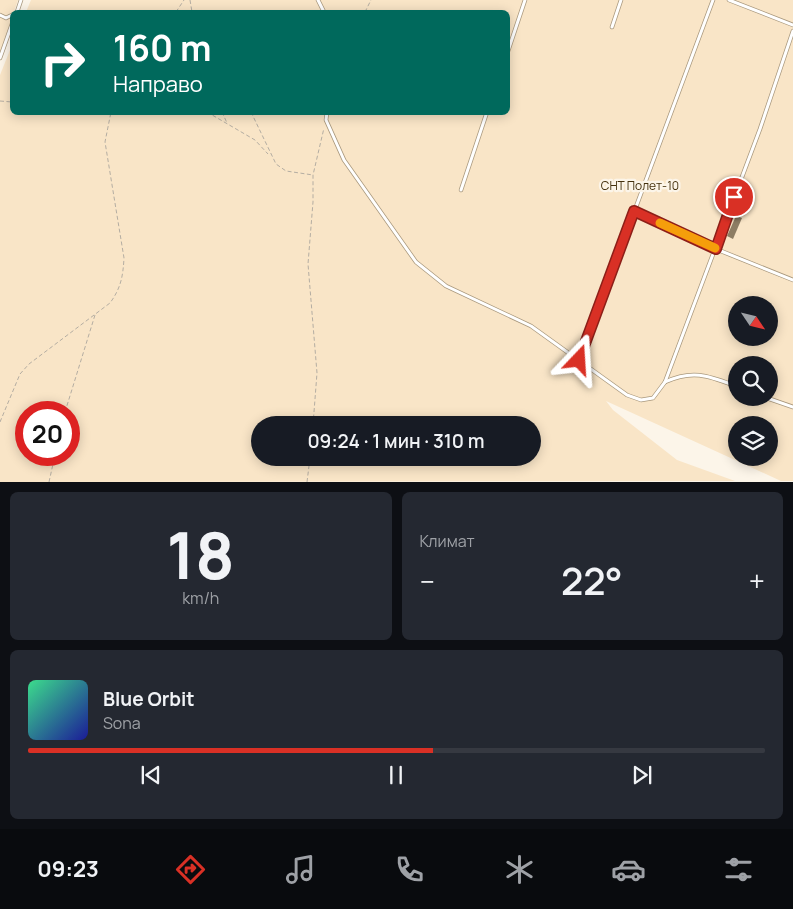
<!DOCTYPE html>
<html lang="ru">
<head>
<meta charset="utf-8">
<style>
	body { margin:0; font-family:Manrope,sans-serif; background:#242831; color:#f1f3f6; height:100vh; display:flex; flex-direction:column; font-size:19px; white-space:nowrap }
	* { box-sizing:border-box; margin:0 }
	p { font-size:16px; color:#9ea1a6 }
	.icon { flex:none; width:28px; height:28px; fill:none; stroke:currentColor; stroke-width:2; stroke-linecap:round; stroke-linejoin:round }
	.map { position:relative; height:482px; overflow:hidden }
	.side { display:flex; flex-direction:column; gap:10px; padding:10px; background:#0d0f14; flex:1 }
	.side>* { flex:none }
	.hud { position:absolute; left:10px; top:10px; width:500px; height:105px; border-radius:8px; box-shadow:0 2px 12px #0003; background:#00695c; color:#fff; overflow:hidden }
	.needle { width:32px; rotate:125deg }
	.fabs { position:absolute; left:728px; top:296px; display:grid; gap:10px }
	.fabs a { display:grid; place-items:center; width:50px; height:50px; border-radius:50%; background:#171b24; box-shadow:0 2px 12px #0003; font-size:25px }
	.speed { position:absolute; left:15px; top:401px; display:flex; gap:10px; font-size:25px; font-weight:700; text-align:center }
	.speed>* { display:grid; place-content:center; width:65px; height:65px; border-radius:50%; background:#171b24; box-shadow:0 2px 12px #0003; line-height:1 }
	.speed .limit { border:8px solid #d22; background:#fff; color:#111 }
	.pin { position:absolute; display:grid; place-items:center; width:42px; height:42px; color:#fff; margin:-21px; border:2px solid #fff; border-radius:50%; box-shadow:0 1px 5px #0007 }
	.me { position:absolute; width:55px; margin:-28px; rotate:20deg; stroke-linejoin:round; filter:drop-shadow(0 0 4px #0008) }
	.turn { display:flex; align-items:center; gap:18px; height:105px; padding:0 20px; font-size:22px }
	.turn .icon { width:65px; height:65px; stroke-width:2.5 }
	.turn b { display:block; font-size:35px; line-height:42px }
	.big { font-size:38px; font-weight:600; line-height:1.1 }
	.side .tile { flex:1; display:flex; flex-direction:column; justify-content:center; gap:8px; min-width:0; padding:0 18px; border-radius:8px; background:#242831 }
	.side .dial { align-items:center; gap:0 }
	.dial b { font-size:65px; line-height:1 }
	.song { display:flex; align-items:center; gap:15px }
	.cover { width:60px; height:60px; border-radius:8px; background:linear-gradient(135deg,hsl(150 70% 55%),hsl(240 70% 35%)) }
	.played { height:5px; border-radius:2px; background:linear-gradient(90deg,#d93025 55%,#363941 55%) }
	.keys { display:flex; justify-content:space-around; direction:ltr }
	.heat { display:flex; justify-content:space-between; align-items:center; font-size:28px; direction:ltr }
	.side .tiles { flex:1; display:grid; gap:10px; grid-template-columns:1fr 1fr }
	.tile:last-child { grid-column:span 2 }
	.trip { position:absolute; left:251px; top:416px; width:290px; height:50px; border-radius:25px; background:#171b24; box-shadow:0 2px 12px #0003; font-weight:600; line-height:50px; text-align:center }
	.tabs { display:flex; height:80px; justify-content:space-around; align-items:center; background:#090b0e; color:#9ea1a6 }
	.tabs .icon { width:35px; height:35px }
	.tabs .selected { color:#d93025 }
	.tabs b { font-size:22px; color:#f1f3f6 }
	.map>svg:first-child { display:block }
	.green { fill:#f9e5c7; fill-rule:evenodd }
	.building { fill:#8d7d64 }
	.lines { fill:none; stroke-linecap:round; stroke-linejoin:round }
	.service-casing { stroke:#a9987d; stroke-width:4.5 }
	.path { stroke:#b4ada2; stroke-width:1; stroke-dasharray:4 2.5; stroke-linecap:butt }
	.service { stroke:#fff; stroke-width:3 }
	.route-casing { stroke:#8d1f18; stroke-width:12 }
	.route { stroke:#d93025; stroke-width:9 }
	.slow { stroke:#f59e0b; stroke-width:9 }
	.labels { text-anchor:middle; stroke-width:4.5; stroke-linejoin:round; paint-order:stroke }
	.park-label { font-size:12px; fill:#44300c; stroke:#fcf5e9 }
</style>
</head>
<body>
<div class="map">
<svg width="793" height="482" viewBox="0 0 793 482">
	<rect width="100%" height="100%" fill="#fcf5e9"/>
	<g class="green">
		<path d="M 0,0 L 18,0 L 0,53 Z"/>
		<path d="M 31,0 L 793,0 L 793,481 L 781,481 L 606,401 L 613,410 L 677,460 L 735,481 L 0,482 L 0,75 L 12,45 L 12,112 L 508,112 L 508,12 L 26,12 ZM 736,305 L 769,305 L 769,338 L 736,338 ZM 736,365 L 769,365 L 769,398 L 736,398 ZM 26,412 L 69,412 L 69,455 L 26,455 ZM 260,425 L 532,425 L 532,458 L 260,458 ZM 736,425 L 769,425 L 769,458 L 736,458 Z"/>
	</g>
	<path class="building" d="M 736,216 L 742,218 L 733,239 L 727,236 Z"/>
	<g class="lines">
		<g class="service-casing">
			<g id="service">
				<path d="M 318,0 L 324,12"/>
				<path d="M 729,0 L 793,25"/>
				<path d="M 17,12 L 21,0"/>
				<path d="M 0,15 L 6,18 L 12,15"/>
				<path d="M 612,27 L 621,0"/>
				<path d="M 508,51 L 525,0"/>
				<path d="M 0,58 L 12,24"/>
				<path d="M 327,112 L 326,120 L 344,160 L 416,262 L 446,286 L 531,326 L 627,395 L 641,400 L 653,398 L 665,382 L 760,129 L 793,31"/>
				<path d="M 461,190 L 487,112"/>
				<path d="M 634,211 L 716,249 L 793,280"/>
				<path d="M 579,360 L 713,0"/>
				<path d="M 665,382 C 693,369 709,376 736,386"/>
				<path d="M 767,398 L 793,407"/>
			</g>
		</g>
		<g class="path">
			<path d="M 190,0 L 192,12"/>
			<path d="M 176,12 L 184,0"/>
			<path d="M 365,12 L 371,0"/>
			<path d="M 0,101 L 12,102"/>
			<path d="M 207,112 L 255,140 L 268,154"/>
			<path d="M 222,112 L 227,123"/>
			<path d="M 251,112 L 276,164 L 286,171 L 313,175"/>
			<path d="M 65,412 L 95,315"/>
			<path d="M 0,422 L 20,374 L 29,364 L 110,303 C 121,288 123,276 124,258 L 105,142 L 111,112"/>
			<path d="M 313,425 L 317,373 L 308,264 L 313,202 L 313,175 L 324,128"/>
			<path d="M 49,482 L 55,455"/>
			<path d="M 307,482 L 310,458"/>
		</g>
		<use href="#service" class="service"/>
	</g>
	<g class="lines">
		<g class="route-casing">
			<path id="route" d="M 579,360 L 634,211 L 716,249 L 734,197"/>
		</g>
		<use href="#route" class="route"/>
		<path class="slow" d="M 660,223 L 715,248"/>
	</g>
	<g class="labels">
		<g class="park-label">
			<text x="640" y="190">СНТ Полет-10</text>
		</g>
	</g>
</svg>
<div class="fabs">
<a><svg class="needle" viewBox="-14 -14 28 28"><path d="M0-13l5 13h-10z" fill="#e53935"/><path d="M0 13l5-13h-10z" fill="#9ea1a6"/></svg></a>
<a><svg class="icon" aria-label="search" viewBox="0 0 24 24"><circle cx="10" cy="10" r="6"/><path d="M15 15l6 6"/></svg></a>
<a><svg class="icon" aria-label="layers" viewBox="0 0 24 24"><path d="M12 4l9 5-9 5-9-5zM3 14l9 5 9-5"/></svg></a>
</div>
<div class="speed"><div class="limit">20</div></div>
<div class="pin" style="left:734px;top:197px;background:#d93025"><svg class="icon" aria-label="arrive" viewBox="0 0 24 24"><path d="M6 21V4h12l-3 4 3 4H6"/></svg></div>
<svg class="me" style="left:579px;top:360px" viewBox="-20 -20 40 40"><path d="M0-17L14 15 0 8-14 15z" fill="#d93025" stroke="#fff" stroke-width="4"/></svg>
<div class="trip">09:24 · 1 мин · 310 m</div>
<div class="hud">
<div class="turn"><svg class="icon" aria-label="right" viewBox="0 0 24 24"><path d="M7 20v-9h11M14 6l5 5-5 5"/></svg><div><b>160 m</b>Направо</div></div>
</div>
</div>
<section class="side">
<div class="tiles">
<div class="tile dial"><b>18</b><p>km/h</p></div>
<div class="tile"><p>Климат</p>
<div class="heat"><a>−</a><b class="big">22°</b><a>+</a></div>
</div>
<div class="tile">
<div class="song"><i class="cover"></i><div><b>Blue Orbit</b><p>Sona</p></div></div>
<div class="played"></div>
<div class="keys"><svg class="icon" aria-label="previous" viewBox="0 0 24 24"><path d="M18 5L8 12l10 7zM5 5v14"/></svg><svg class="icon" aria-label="pause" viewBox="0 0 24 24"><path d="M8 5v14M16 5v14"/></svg><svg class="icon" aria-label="next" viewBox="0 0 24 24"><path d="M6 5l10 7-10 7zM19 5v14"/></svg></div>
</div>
</div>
</section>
<nav class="tabs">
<b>09:23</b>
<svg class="icon selected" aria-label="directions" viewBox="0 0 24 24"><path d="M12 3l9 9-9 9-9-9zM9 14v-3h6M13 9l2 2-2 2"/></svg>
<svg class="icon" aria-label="music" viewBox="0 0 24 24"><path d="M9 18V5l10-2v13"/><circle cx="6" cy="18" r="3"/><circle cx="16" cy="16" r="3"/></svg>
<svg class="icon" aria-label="phone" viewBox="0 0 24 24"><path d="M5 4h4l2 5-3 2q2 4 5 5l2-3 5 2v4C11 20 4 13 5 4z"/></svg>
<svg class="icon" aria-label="climate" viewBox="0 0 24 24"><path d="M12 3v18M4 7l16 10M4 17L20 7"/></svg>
<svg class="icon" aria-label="car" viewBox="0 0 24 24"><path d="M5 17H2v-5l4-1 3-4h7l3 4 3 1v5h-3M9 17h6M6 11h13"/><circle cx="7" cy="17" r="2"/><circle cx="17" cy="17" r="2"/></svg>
<svg class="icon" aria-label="filters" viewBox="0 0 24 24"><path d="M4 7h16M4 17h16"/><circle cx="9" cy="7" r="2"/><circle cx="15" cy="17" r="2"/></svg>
</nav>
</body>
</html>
